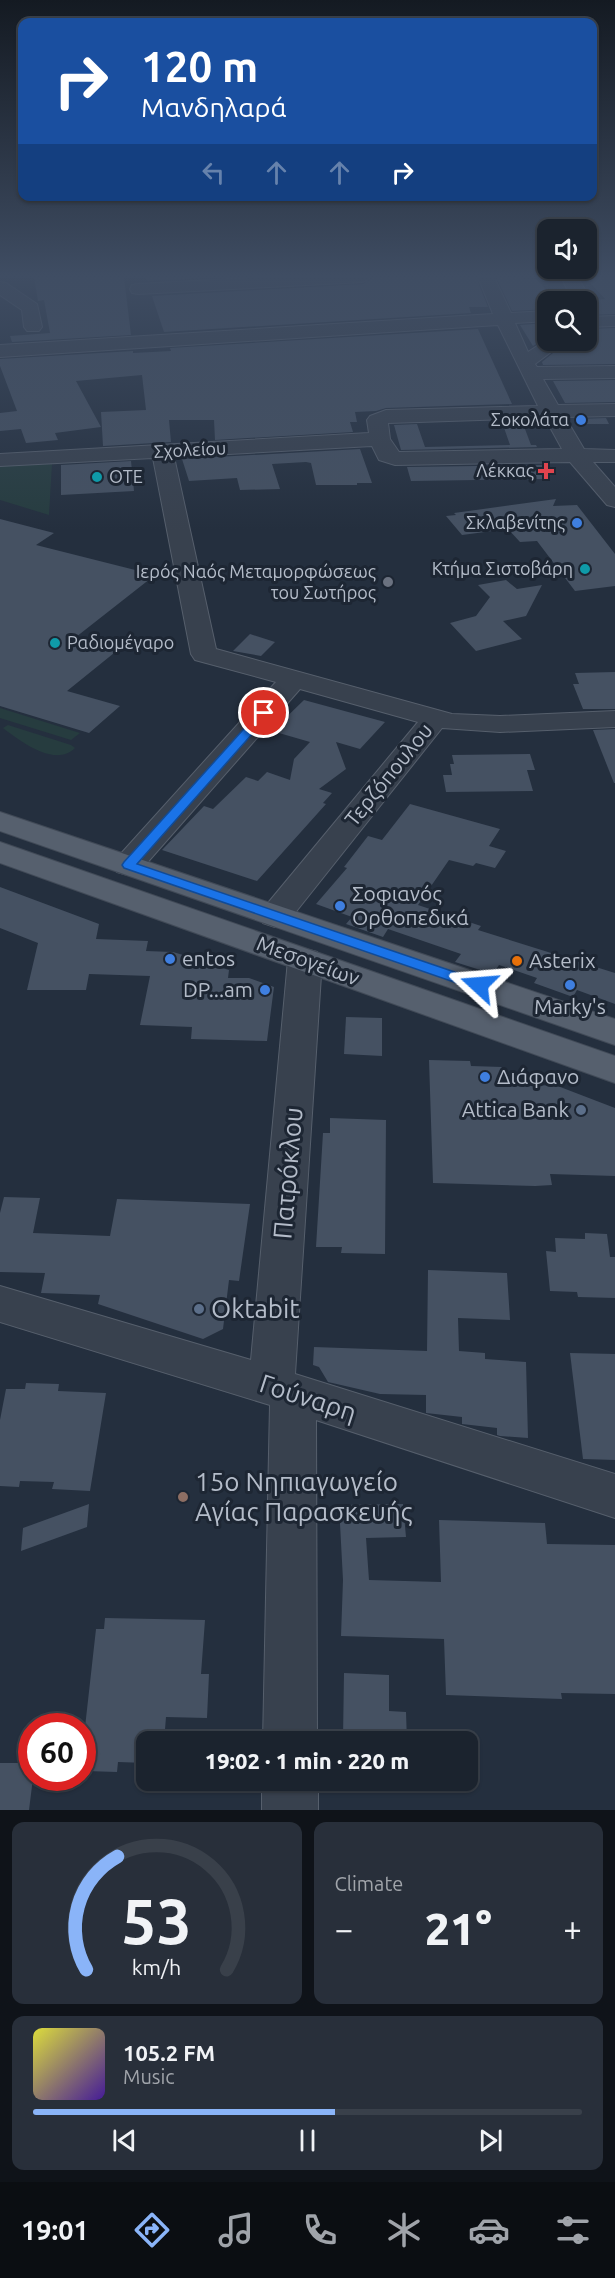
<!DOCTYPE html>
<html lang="en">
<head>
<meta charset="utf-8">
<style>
	body { margin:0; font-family:Ubuntu,sans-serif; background:#282f3a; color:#f1f3f6; height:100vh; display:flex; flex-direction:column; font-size:22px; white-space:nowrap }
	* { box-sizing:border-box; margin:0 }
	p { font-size:20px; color:#a0a4aa }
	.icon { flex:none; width:33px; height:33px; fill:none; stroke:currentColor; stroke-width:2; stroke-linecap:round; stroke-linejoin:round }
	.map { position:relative; height:1810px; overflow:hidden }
	.panel { display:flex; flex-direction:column; gap:12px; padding:12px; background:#0f1319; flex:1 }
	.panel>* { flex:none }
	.guide { position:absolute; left:18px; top:18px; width:579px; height:183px; border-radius:12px; box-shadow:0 2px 4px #0004,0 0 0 2px #39404a; background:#1a4fa0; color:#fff; overflow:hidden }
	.fabs { position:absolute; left:537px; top:219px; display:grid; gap:12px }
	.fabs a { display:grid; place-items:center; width:60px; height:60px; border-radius:12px; background:#1b232e; box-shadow:0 2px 4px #0004,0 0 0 2px #39404a; font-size:30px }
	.speed { position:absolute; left:18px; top:1713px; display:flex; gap:12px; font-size:30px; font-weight:700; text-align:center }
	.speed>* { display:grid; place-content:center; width:78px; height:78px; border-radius:50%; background:#1b232e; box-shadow:0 2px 4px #0004,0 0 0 2px #39404a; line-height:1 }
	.speed .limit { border:9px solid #d22; background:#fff; color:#111 }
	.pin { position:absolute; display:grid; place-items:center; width:51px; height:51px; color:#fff; margin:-26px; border:3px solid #fff; border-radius:50%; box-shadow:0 2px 6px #0007 }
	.me { position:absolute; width:66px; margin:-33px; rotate:289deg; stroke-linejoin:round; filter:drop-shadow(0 0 4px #0008) }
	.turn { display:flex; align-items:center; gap:21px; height:126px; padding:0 24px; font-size:27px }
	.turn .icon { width:78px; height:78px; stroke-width:2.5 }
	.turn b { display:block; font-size:42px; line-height:51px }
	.lanes { display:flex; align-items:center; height:57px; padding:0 24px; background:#0003; justify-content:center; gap:30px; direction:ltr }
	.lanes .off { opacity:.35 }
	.big { font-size:45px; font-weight:800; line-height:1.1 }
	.panel .card { flex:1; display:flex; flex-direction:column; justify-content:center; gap:9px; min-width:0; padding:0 21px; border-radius:12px; background:#282f3a }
	.panel .dial { align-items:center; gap:0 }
	.dial svg { height:156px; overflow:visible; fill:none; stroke:#39404a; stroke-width:7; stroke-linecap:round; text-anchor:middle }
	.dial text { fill:#f1f3f6; stroke:none }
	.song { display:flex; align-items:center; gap:18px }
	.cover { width:72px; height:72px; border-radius:9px; background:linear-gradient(135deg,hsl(60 70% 55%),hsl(260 70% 35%)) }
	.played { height:6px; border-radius:3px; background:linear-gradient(90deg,#8ab4f8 55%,#39404a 55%) }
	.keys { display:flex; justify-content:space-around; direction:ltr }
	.heat { display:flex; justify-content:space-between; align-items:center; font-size:33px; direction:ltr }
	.panel .tiles { flex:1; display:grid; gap:12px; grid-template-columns:1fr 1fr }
	.card:last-child { grid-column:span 2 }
	.trip { position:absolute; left:136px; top:1731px; width:342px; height:60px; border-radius:12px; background:#1b232e; box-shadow:0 2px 4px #0004,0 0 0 2px #39404a; font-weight:800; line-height:60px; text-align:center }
	.tabs { display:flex; height:96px; justify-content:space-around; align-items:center; background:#0b0e12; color:#a0a4aa }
	.tabs .icon { width:42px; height:42px }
	.tabs .selected { color:#8ab4f8 }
	.tabs b { font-size:27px; color:#f1f3f6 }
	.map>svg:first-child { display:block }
	.green { fill:#263c3f }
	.building { fill:#455162 }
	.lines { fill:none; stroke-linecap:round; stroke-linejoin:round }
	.minor-casing { stroke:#565f6c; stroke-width:2 }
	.major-casing { stroke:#414a57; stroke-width:2 }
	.minor { fill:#38414e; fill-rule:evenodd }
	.major { fill:#56606e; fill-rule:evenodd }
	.route { fill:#1a73e8; stroke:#114b97; stroke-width:1.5 }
	.shop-dot { fill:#3f7fe0; stroke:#1d2633; stroke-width:2 }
	.health-dot { fill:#e0444e; stroke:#1d2633; stroke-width:2 }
	.culture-dot { fill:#0f9aa8; stroke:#1d2633; stroke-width:2 }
	.worship-dot { fill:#6b7280; stroke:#1d2633; stroke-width:2 }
	.food-dot { fill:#e8710a; stroke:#1d2633; stroke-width:2 }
	.service-dot { fill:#5c6f8a; stroke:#1d2633; stroke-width:2 }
	.education-dot { fill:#8d6e63; stroke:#1d2633; stroke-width:2 }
	.labels { text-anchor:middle; stroke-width:6; stroke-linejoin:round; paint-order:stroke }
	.far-poi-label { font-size:18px; fill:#b4bcc9; stroke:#1d2633; text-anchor:end }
	.far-street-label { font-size:18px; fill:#b4bcc9; stroke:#1d2633 }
	.street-label { font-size:21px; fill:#b4bcc9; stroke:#1d2633 }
	.poi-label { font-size:21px; fill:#b4bcc9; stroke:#1d2633; text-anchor:start }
	.near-street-label { font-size:26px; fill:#b4bcc9; stroke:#1d2633 }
	.near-poi-label { font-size:26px; fill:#b4bcc9; stroke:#1d2633; text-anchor:start }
</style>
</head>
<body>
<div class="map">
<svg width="615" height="1810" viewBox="0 0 615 1810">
	<rect width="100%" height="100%" fill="#242f3e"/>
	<g class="green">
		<path d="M 52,464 L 49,515 L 0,500 L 0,466 Z"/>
		<path d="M 0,708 L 80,733 L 71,740 L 0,718 Z"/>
		<path d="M 8,725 L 71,745 L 75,748 C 55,768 20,741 3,728 Z"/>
	</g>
	<g class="building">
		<path d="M 34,277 L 124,277 L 131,335 L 12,342 L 10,336 L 50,333 L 44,300 L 38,301 Z"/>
		<path d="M 146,277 L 229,277 L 147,281 Z"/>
		<path d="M 410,277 L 476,277 L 488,307 L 469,307 L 471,313 L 164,332 L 152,296 L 363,284 L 372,278 Z"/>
		<path d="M 496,277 L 536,279 L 548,292 L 548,309 L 512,311 Z"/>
		<path d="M 585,277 L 615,277 L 615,314 L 586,315 L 589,300 L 605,299 Z"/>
		<path d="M 548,323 L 548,337 L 533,346 L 520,325 Z"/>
		<path d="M 615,328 L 615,364 L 543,365 L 542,362 L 569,340 L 586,340 L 586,329 Z"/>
		<path d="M 478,329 L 512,404 L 386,408 L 376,411 L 355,412 L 357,422 L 350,422 L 353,432 L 215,440 L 214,420 L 169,420 L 171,442 L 103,446 L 101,412 L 146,410 L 142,375 L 76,381 L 101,427 L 55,433 L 58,440 L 26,443 L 21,429 L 0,431 L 0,413 L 17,411 L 0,366 L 0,359 L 133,351 L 133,353 L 171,351 L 170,348 Z"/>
		<path d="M 615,380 L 615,402 L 565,403 L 553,381 Z"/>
		<path d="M 606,418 L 609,424 L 578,424 L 575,419 Z"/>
		<path d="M 522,421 L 531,445 L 536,445 L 537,447 L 401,450 L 394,425 L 417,424 L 425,447 L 510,445 L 502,422 Z"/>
		<path d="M 360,449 L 372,483 L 357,483 L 357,485 L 316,485 L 311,463 L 306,462 L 272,464 L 280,489 L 240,490 L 237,478 L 189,481 L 182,459 Z"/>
		<path d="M 131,461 L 134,491 L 61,495 L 61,465 Z"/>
		<path d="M 544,465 L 550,479 L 411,481 L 407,467 Z"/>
		<path d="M 556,499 L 553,506 L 577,505 L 615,554 L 615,586 L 575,591 L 537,541 L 520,542 L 508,529 L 462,535 L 446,516 L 456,515 L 454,513 Z"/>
		<path d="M 0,519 L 54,533 L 36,545 L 155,575 L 76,637 L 119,649 L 67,691 L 120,706 L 89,733 L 0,706 Z"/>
		<path d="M 506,580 L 517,589 L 542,585 L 526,616 L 503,621 L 522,639 L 476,651 L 450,623 L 476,616 L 490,597 L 478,585 Z"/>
		<path d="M 250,634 L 275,642 L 261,656 L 233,651 Z"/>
		<path d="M 615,672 L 615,709 L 583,709 L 573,684 L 579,684 L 575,673 Z"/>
		<path d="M 304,700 L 385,722 L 360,749 L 336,742 L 346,769 L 319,789 L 332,793 L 323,803 L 326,804 L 257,881 L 162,850 L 204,806 L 213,809 L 246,777 L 258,781 L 267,772 L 290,780 L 294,759 L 310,742 L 272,731 Z"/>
		<path d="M 615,729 L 615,783 L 614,783 L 593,730 Z"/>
		<path d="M 530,754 L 535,770 L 527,770 L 533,791 L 446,792 L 443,775 L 452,775 L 450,764 L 454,764 L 452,755 Z"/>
		<path d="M 410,804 L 500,829 L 489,846 L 506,851 L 495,868 L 476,863 L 473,866 L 449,860 L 418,905 L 481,926 L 478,930 L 615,973 L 615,1004 L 577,990 L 573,997 L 534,983 L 537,978 L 499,965 L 493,974 L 455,962 L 461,954 L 423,941 L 388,929 L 383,937 L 346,924 L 352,917 L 316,904 L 347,868 L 344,867 L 368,836 L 382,840 Z"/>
		<path d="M 0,887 L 99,924 L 96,939 L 148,941 L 146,951 L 173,952 L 193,958 L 194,963 L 208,964 L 229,970 L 228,978 L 249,978 L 274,987 L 267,1041 L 191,1039 L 192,1027 L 140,1025 L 150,976 L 89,974 L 86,990 L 27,990 L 38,943 L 0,928 Z"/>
		<path d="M 346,1017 L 382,1018 L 382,1056 L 344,1054 Z"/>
		<path d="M 429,1060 L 470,1061 L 471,1066 L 502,1067 L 502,1073 L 527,1074 L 528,1086 L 555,1085 L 615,1108 L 615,1176 L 550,1174 L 552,1185 L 535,1186 L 433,1183 Z"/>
		<path d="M 330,1118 L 386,1120 L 385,1254 L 341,1253 L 342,1247 L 316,1247 L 323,1133 L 330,1133 Z"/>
		<path d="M 4,1197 L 40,1198 L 33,1233 L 110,1236 L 117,1199 L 250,1204 L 239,1281 L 229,1280 L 223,1329 L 203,1339 L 98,1304 L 100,1295 L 41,1293 L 45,1273 L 0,1272 L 0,1213 Z"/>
		<path d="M 585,1233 L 607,1234 L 610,1257 L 615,1257 L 615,1298 L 578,1297 L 577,1292 L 550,1291 L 546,1251 L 556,1252 L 555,1238 L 585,1239 Z"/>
		<path d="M 428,1270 L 507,1273 L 510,1320 L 458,1318 L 459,1351 L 485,1353 L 485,1359 L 526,1362 L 528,1438 L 500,1436 L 497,1435 L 497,1428 L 462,1424 L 462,1417 L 426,1413 L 426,1395 L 380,1394 L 328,1382 L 319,1367 L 313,1365 L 314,1347 L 427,1351 Z"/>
		<path d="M 570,1353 L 615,1354 L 615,1460 L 583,1459 Z"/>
		<path d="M 26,1383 L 59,1384 L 58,1391 L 106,1393 L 90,1491 L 52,1489 L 54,1482 L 20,1481 L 19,1487 L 0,1486 L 0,1420 L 6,1389 L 25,1389 Z"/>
		<path d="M 89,1504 L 87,1527 L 21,1551 L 23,1528 Z"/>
		<path d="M 403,1504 L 406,1537 L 366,1538 L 369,1580 L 441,1582 L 439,1520 L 545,1523 L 547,1544 L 615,1545 L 615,1694 L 561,1693 L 562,1699 L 446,1695 L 444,1639 L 341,1636 L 343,1580 L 339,1505 Z"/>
		<path d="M 105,1618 L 205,1620 L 201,1674 L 209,1674 L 207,1718 L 166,1717 L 164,1742 L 147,1742 L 147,1763 L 118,1762 L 117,1772 L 86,1771 L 89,1754 L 82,1754 L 96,1629 L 104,1629 Z"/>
		<path d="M 344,1673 L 389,1675 L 389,1711 L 406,1712 L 407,1742 L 369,1742 L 343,1738 Z"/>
		<path d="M 0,1763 L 32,1763 L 32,1778 L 33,1778 L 29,1810 L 0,1810 Z"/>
	</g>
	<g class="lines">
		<g class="minor-casing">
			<g id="minor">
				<path d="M 270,277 L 371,277 L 363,282 L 138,294 L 132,293 L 130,289 L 132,285 L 138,284 Z"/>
				<path d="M 478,277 L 494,277 L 511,313 L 548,311 L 548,321 L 515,323 L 528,352 L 548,339 L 567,340 L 535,364 L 537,367 L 615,366 L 615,378 L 543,379 L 558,405 L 615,404 L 615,416 L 565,417 L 584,449 L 615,450 L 615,462 L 593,462 L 615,487 L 615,507 L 607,505 L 570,462 L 395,465 L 379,460 L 372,446 L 174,457 L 216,649 L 452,714 L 500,716 L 615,711 L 615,727 L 500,732 L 442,728 L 287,923 L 275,927 L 263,923 L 258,916 L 263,909 L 418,722 L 300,689 L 139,872 L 128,875 L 117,872 L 112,865 L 117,858 L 276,682 L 195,660 L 191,654 L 153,458 L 0,466 L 0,454 L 369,433 L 367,420 L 370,416 L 386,410 L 538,406 L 498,325 L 0,357 L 0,345 L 493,314 ZM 545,418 L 562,449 L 399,452 L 390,439 L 388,423 Z"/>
				<path d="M 561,277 L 577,277 L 586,291 L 587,302 L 569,302 L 568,291 Z"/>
				<path d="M 0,282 L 6,283 L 37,304 L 42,327 L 39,331 L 27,331 L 24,327 L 22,310 L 0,295 Z"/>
				<path d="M 615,316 L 615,326 L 586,327 L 586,317 Z"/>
				<path d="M 305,949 L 317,952 L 322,960 L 295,1374 L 615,1474 L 615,1518 L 316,1420 L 317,1742 L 263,1742 L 270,1405 L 0,1322 L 0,1286 L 251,1360 L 288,960 L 293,952 Z"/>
				<rect x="262" y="1780" width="56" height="30"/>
			</g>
		</g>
		<g class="major-casing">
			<g id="major">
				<path d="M 0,812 L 615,1019 L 615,1045 L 0,831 Z"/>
				<path d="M 0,842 L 615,1056 L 615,1083 L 0,863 Z"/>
			</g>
		</g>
		<use href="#minor" class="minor"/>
		<use href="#major" class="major"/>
	</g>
	<linearGradient id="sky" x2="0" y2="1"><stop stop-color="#141a22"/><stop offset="0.52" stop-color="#3f4d63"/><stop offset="1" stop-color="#3f4d63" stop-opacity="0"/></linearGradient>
	<rect width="615" height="530" fill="url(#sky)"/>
	<path class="route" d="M 264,710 L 268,711 L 268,716 L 137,864 L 484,982 L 486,985 L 484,989 L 474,989 L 124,868 L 122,865 L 124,862 L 260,711 Z"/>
	<g class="shop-dot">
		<circle cx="581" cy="420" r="6"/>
		<circle cx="577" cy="523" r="6"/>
		<circle cx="340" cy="906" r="6"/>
		<circle cx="170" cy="959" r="6"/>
		<circle cx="570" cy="985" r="6"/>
		<circle cx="265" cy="990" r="6"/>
		<circle cx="485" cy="1077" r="6"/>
	</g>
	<path class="health-dot" d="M543 462h6v6h6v6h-6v6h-6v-6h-6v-6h6z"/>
	<g class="culture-dot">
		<circle cx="97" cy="477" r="6"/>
		<circle cx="585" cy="569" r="6"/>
		<circle cx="55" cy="643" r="6"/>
	</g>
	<circle class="worship-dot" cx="388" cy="582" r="6"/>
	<circle class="food-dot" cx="517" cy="961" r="6"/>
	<g class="service-dot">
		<circle cx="581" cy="1110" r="6"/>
		<circle cx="199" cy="1309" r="6"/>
	</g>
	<circle class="education-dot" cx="183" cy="1497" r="6"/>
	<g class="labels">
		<g class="far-poi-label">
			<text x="569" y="426">Σοκολάτα</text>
			<text x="534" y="477">Λέκκας</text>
			<text x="109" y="483" text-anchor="start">ΟΤΕ</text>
			<text x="565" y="529">Σκλαβενίτης</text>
			<text x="573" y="575">Κτήμα Σιστοβάρη</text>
			<text x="376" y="578">Ιερός Ναός Μεταμορφώσεως<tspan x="376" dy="21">του Σωτήρος</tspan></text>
			<text x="67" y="649" text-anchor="start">Ραδιομέγαρο</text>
		</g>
		<g class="far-street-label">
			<text transform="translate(190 450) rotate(-3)" y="6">Σχολείου</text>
		</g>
		<g class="street-label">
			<text transform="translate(389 775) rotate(-51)" y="7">Τερζόπουλου</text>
			<text transform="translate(308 961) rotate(20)" y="7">Μεσογείων</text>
		</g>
		<g class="poi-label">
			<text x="352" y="901">Σοφιανός<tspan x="352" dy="24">Ορθοπεδικά</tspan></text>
			<text x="182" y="966">entos</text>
			<text x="529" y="968">Asterix</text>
			<text x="253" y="997" text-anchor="end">DP...am</text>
			<text x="570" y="1014" text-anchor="middle">Marky's</text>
			<text x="497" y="1084">Διάφανο</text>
			<text x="569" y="1117" text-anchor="end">Attica Bank</text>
		</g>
		<g class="near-street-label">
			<text transform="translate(288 1173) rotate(-85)" y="9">Πατρόκλου</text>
			<text transform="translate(308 1398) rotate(18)" y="9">Γούναρη</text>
		</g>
		<g class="near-poi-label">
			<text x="211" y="1318">Oktabit</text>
			<text x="195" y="1491">15ο Νηπιαγωγείο<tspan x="195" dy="30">Αγίας Παρασκευής</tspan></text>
		</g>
	</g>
</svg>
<div class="fabs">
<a><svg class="icon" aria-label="sound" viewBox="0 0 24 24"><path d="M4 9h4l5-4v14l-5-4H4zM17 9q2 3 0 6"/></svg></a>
<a><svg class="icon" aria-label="search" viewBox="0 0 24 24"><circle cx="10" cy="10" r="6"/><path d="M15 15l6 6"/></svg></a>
</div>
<div class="speed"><div class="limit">60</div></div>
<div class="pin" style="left:264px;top:713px;background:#d93025"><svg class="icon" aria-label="arrive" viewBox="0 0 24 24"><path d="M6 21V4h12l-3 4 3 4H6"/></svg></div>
<svg class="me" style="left:479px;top:985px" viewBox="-20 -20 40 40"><path d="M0-17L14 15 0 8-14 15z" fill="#1a73e8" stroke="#fff" stroke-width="4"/></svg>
<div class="trip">19:02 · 1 min · 220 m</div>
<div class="guide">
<div class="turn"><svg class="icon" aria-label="right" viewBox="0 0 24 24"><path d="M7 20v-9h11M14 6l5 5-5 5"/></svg><div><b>120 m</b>Μανδηλαρά</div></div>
<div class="lanes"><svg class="icon off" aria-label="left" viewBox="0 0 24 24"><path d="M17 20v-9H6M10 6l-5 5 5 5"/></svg><svg class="icon off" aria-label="ahead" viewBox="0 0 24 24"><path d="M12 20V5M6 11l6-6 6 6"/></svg><svg class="icon off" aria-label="ahead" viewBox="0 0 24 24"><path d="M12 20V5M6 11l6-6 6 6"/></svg><svg class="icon" aria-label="right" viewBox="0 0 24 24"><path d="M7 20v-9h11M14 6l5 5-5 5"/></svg></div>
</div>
</div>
<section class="panel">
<div class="tiles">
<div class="card dial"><svg viewBox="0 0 100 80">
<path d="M14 69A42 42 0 1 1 86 69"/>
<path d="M14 69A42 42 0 0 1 30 11" stroke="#8ab4f8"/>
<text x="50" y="56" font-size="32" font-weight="700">53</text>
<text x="50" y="72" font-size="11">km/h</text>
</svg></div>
<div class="card"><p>Climate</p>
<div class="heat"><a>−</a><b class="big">21°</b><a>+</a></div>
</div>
<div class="card">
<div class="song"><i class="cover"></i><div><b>105.2 FM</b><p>Music</p></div></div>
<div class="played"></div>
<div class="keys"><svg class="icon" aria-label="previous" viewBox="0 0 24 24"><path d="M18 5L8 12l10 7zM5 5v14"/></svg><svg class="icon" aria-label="pause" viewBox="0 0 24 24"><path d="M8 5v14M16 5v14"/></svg><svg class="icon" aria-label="next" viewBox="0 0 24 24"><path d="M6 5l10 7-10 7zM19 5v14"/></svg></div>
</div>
</div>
</section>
<nav class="tabs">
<b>19:01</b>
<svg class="icon selected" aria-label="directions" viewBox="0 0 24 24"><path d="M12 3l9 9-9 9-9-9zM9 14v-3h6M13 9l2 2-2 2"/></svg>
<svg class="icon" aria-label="music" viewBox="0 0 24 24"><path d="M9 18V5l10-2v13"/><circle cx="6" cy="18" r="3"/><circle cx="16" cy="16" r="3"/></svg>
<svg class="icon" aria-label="phone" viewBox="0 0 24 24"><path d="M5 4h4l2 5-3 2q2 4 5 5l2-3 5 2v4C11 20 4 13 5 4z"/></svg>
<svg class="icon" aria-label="climate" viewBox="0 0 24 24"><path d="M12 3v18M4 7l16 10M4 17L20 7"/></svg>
<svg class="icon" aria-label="car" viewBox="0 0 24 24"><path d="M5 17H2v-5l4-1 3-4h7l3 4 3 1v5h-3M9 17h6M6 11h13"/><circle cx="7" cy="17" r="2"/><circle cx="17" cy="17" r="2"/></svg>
<svg class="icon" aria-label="filters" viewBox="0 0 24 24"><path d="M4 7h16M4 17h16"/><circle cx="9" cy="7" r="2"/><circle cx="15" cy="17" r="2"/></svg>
</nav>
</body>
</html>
